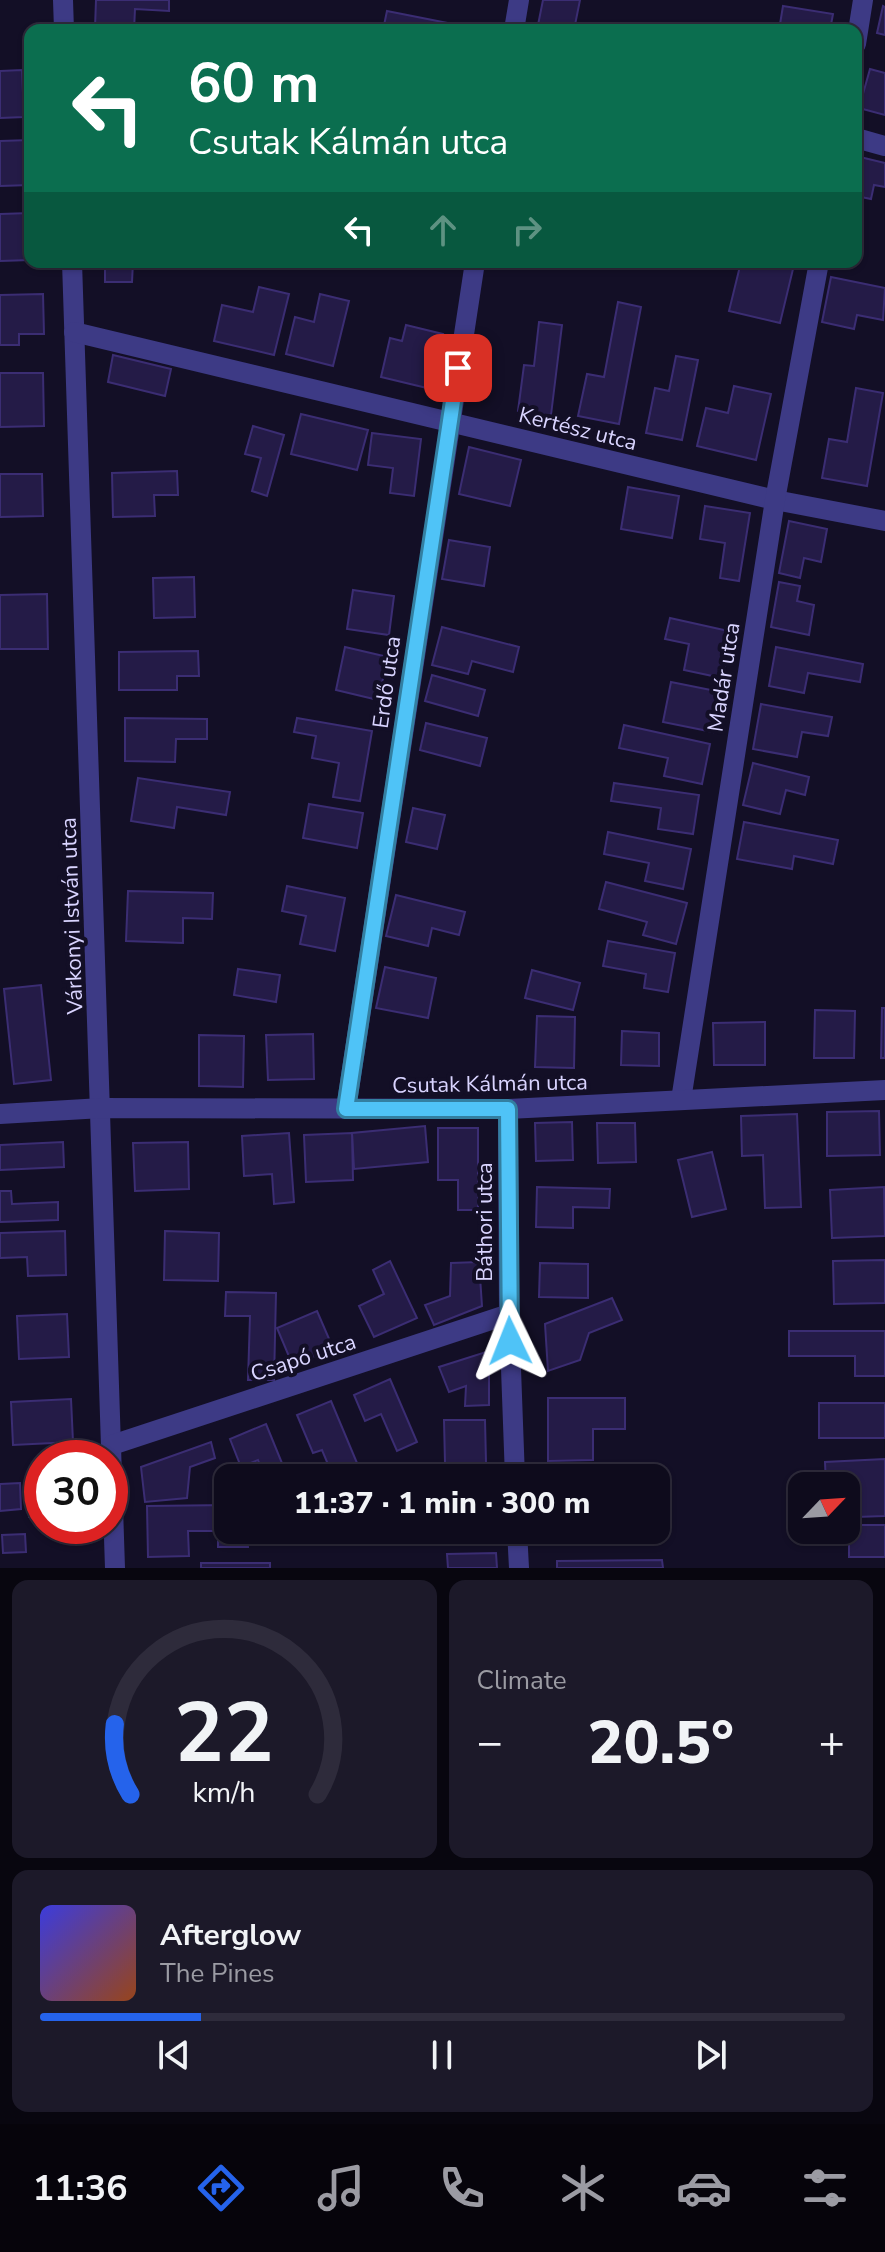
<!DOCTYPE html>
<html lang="en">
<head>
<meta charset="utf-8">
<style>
	body { margin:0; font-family:"Nunito Sans",sans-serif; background:#1c1929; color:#f1f3f6; height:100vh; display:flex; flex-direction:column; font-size:30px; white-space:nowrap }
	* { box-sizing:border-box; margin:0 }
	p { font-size:26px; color:#9b9ba3 }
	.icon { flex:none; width:44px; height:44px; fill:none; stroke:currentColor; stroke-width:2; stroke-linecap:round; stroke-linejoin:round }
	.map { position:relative; height:1568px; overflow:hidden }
	.drawer { display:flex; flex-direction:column; gap:12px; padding:12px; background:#08060f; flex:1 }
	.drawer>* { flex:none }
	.banner { position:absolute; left:24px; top:24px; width:838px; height:244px; border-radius:16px; box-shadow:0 2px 6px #0004,0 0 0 2px #2e2b3b; background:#0b6e4f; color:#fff; overflow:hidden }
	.needle { width:52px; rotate:65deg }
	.fabs { position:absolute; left:788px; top:1472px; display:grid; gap:16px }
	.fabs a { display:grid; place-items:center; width:72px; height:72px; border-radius:16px; background:#0e0b1c; box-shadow:0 2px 6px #0004,0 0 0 2px #2e2b3b; font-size:40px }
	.speed { position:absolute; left:24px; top:1440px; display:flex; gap:16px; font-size:40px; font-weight:700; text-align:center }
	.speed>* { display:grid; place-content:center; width:104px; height:104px; border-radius:50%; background:#0e0b1c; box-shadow:0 2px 6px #0004,0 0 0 2px #2e2b3b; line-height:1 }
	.speed .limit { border:12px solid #d22; background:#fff; color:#111 }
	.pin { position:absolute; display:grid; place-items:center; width:68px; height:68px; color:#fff; margin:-34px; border-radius:16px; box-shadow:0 4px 12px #0006 }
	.me { position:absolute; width:88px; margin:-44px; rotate:358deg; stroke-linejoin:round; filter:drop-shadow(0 0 6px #0008) }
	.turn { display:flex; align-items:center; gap:28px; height:168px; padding:0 32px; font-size:36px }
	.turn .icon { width:104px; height:104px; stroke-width:2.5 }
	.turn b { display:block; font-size:56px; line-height:68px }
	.lanes { display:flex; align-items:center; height:76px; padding:0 32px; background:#0003; justify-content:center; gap:40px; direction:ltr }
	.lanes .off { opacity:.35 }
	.big { font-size:60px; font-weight:800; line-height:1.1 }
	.drawer .tile { flex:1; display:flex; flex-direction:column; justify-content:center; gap:12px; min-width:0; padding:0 28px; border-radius:16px; background:#1c1929 }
	.drawer .dial { align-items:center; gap:0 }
	.dial svg { height:208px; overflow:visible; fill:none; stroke:#2e2b3b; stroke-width:7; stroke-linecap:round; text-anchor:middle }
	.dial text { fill:#f1f3f6; stroke:none }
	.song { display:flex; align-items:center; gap:24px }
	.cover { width:96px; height:96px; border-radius:12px; background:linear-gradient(135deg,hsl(240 70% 55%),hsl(20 70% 35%)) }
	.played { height:8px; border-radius:4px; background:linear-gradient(90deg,#2563eb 20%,#2e2b3b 20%) }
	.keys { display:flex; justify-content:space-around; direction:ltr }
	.heat { display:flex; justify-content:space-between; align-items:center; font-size:44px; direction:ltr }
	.drawer .tiles { flex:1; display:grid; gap:12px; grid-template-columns:1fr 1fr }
	.tile:last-child { grid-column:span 2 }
	.trip { position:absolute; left:214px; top:1464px; width:456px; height:80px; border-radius:16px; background:#0e0b1c; box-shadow:0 2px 6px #0004,0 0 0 2px #2e2b3b; font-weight:800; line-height:80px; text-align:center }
	.tab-bar { display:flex; height:128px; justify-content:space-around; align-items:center; background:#06040b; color:#9b9ba3 }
	.tab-bar .icon { width:56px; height:56px }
	.tab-bar .active { color:#2563eb }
	.tab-bar b { font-size:36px; color:#f1f3f6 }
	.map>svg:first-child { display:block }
	.building { fill:#241b47; stroke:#3b2d73; stroke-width:2 }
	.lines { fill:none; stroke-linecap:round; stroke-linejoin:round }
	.street { stroke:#3d3a85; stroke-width:20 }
	.route-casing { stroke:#337fa1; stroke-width:20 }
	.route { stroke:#4fc3f7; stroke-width:14 }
	.labels { text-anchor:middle; stroke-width:8; stroke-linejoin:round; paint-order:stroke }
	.street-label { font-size:22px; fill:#d9d4ff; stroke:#130f26 }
</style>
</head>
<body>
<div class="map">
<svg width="885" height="1568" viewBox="0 0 885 1568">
	<rect width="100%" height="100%" fill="#130f26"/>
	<g class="building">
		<path d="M 96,0 L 169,0 L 169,11 L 135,9 L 134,30 L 95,28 Z"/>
		<path d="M 543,0 L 580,0 L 574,30 L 538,25 Z"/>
		<path d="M 783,6 L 833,14 L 830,30 L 779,30 Z"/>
		<path d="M 883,6 L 885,7 L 885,35 L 877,33 Z"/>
		<path d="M 387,11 L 483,30 L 383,30 Z"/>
		<path d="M 870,69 L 885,73 L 885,115 L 859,108 Z"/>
		<path d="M 22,70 L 24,117 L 0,118 L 0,71 Z"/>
		<path d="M 30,140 L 30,185 L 0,186 L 0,141 Z"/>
		<path d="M 856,156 L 885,163 L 885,187 L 874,185 L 871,199 L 856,196 Z"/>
		<path d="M 30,213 L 30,260 L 0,261 L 0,214 Z"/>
		<path d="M 105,262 L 133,262 L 132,282 L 105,282 Z"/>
		<path d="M 741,262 L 765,262 L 793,269 L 780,323 L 729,311 Z"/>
		<path d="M 831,277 L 885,288 L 883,320 L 857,315 L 854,329 L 822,322 Z"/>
		<path d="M 259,287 L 289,294 L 274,355 L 214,341 L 222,305 L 253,312 Z"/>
		<path d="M 43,294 L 44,334 L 19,334 L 19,345 L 0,345 L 0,295 Z"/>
		<path d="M 320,294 L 349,301 L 333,366 L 286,354 L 295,317 L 314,322 Z"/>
		<path d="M 618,302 L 641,307 L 619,424 L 578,416 L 587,374 L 604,377 Z"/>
		<path d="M 539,322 L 562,325 L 551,415 L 518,411 L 524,365 L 534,366 Z"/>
		<path d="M 406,325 L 443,334 L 431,389 L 381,377 L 390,338 L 402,341 Z"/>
		<path d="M 113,355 L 171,369 L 165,396 L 108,382 Z"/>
		<path d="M 676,356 L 698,360 L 682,440 L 646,433 L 655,388 L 669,391 Z"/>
		<path d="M 0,373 L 43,373 L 44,426 L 0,427 Z"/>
		<path d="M 734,386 L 771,394 L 756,460 L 697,446 L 706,408 L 728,413 Z"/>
		<path d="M 856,388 L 883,393 L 867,486 L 822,478 L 829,439 L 847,442 Z"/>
		<path d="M 301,414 L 368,430 L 357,470 L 291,454 Z"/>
		<path d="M 253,426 L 284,435 L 267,496 L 252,491 L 261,458 L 245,454 Z"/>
		<path d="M 372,433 L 421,439 L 414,496 L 390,493 L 393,468 L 368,465 Z"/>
		<path d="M 469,447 L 521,460 L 510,506 L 459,494 Z"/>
		<path d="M 177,471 L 178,495 L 154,495 L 155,516 L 113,517 L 112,473 Z"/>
		<path d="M 0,474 L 42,474 L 43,516 L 0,517 Z"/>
		<path d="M 628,487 L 679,496 L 672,538 L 621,529 Z"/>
		<path d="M 705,506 L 750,513 L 739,581 L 720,578 L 725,543 L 700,539 Z"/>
		<path d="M 789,521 L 827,529 L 821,562 L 804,558 L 800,578 L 779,573 Z"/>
		<path d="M 449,540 L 490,547 L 484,586 L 442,579 Z"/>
		<path d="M 194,577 L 195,617 L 154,618 L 153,578 Z"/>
		<path d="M 779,582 L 800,586 L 797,601 L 814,605 L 809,635 L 771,627 Z"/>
		<path d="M 353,590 L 394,596 L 389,635 L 347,629 Z"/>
		<path d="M 47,594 L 48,649 L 0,649 L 0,595 Z"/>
		<path d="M 670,618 L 733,632 L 722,678 L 684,670 L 689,644 L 665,639 Z"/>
		<path d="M 442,627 L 519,647 L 513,672 L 472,661 L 468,674 L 432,665 Z"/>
		<path d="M 345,647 L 388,657 L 378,700 L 336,690 Z"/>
		<path d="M 776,647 L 863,664 L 860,682 L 808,673 L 804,693 L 769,686 Z"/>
		<path d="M 198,651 L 199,676 L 177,676 L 177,690 L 119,690 L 119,652 Z"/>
		<path d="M 432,675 L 485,690 L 478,716 L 425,701 Z"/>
		<path d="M 671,682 L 721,692 L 713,732 L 663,722 Z"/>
		<path d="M 761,704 L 832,717 L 828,736 L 802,732 L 797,757 L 753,749 Z"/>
		<path d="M 125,718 L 207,719 L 207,739 L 176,739 L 175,762 L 125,761 Z"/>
		<path d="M 297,718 L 372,731 L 360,801 L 333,797 L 339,763 L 312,758 L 316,736 L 294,732 Z"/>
		<path d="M 426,723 L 487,738 L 480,766 L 420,750 Z"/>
		<path d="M 624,725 L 710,744 L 702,784 L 664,776 L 668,758 L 619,748 Z"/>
		<path d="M 753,763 L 809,777 L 805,795 L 786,790 L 780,814 L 743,805 Z"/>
		<path d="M 138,778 L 230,792 L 226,815 L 177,807 L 174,828 L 131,821 Z"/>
		<path d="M 614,783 L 699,795 L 693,834 L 658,829 L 661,808 L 611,801 Z"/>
		<path d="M 309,804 L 363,813 L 357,848 L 303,838 Z"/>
		<path d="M 413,808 L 445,815 L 437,849 L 406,842 Z"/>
		<path d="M 744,822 L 838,840 L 833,864 L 794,856 L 792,869 L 737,859 Z"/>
		<path d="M 608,832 L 691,849 L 683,889 L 645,881 L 649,863 L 604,854 Z"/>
		<path d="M 606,882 L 687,903 L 676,944 L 643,935 L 647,922 L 599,909 Z"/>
		<path d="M 287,886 L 345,898 L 335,951 L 300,944 L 306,916 L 282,911 Z"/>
		<path d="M 128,891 L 213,893 L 212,919 L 183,918 L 183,943 L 126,941 Z"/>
		<path d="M 396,895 L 465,912 L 459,935 L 432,928 L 428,946 L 386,936 Z"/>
		<path d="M 608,941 L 675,953 L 668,992 L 644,988 L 646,974 L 603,966 Z"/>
		<path d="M 385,967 L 436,978 L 428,1018 L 376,1008 Z"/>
		<path d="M 238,969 L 280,975 L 276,1002 L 234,995 Z"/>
		<path d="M 532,970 L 580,983 L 573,1010 L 525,998 Z"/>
		<path d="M 41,985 L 51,1080 L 14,1084 L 4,989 Z"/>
		<path d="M 882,1008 L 885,1008 L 885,1058 L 881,1058 Z"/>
		<path d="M 815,1010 L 855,1011 L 854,1058 L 814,1058 Z"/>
		<path d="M 537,1016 L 575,1017 L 574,1068 L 535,1067 Z"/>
		<path d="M 765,1022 L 765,1065 L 714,1065 L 713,1023 Z"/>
		<path d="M 622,1031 L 659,1033 L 659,1066 L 621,1065 Z"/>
		<path d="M 313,1034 L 314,1079 L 268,1080 L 266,1035 Z"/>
		<path d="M 199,1035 L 244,1036 L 243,1087 L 199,1086 Z"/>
		<path d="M 879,1111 L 880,1155 L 827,1156 L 827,1112 Z"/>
		<path d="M 797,1114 L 801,1207 L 765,1208 L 763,1155 L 742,1156 L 741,1116 Z"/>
		<path d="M 572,1122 L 573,1160 L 536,1161 L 535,1123 Z"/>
		<path d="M 597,1123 L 635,1123 L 636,1162 L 598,1163 Z"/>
		<path d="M 425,1126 L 428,1162 L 354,1169 L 352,1133 Z"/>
		<path d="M 438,1128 L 478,1128 L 478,1210 L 458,1210 L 458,1180 L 438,1180 Z"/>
		<path d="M 289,1133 L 294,1202 L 274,1204 L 272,1174 L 244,1176 L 242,1136 Z"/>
		<path d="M 352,1133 L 353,1180 L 306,1182 L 304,1135 Z"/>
		<path d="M 63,1142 L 64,1167 L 0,1170 L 0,1145 Z"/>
		<path d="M 188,1142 L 189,1189 L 135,1191 L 133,1143 Z"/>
		<path d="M 712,1152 L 726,1209 L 692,1217 L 678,1160 Z"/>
		<path d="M 537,1187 L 610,1189 L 609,1208 L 573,1207 L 573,1228 L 536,1227 Z"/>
		<path d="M 884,1187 L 885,1236 L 832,1238 L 830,1190 Z"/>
		<path d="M 0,1191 L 11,1191 L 12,1204 L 58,1202 L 58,1220 L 0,1222 Z"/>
		<path d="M 65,1231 L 66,1275 L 28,1276 L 27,1257 L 0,1258 L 0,1233 Z"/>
		<path d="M 165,1231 L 219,1233 L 218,1281 L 164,1280 Z"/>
		<path d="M 885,1260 L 885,1303 L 834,1304 L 833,1261 Z"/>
		<path d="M 390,1261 L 417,1318 L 374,1337 L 359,1306 L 384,1294 L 373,1270 Z"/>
		<path d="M 479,1262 L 482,1306 L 434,1325 L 425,1305 L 450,1296 L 451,1263 Z"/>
		<path d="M 540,1263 L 588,1264 L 588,1298 L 539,1297 Z"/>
		<path d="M 226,1292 L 276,1293 L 274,1380 L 248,1380 L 250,1316 L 225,1316 Z"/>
		<path d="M 612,1298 L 622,1320 L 589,1333 L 580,1360 L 548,1371 L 545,1324 Z"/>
		<path d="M 317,1311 L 333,1348 L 293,1366 L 277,1328 Z"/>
		<path d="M 67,1314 L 69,1357 L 19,1359 L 17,1316 Z"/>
		<path d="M 789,1331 L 885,1331 L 885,1376 L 855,1376 L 855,1356 L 789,1356 Z"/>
		<path d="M 489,1351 L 489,1405 L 465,1406 L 466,1386 L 449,1392 L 439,1367 Z"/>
		<path d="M 390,1379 L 417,1442 L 397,1451 L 381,1414 L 365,1421 L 354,1395 Z"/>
		<path d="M 548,1398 L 625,1398 L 625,1429 L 593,1429 L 593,1460 L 548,1461 Z"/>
		<path d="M 71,1399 L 73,1442 L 13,1445 L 11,1402 Z"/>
		<path d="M 331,1401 L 357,1463 L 332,1474 L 322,1450 L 313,1453 L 297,1415 Z"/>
		<rect x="819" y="1403" width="66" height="35"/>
		<path d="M 444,1420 L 485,1420 L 486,1463 L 445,1463 Z"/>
		<path d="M 266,1424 L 286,1473 L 273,1478 L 265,1478 L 258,1460 L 241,1467 L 230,1439 Z"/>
		<path d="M 211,1442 L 215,1458 L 190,1467 L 187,1498 L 145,1502 L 141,1467 Z"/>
		<path d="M 885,1459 L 885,1516 L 856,1517 L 854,1490 L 826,1486 L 825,1462 Z"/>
		<path d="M 614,1472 L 614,1478 L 551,1478 L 551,1473 Z"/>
		<path d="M 20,1483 L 21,1509 L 0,1511 L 0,1484 Z"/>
		<path d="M 27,1483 L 42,1483 L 42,1516 L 29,1517 Z"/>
		<path d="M 228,1505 L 228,1530 L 247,1530 L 248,1547 L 218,1547 L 218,1531 L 188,1531 L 189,1556 L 148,1557 L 147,1506 Z"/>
		<rect x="849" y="1525" width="36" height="32"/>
		<rect x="551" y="1530" width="64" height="3"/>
		<path d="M 25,1534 L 26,1552 L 3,1553 L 2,1535 Z"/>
		<path d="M 496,1553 L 497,1568 L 448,1568 L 447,1554 Z"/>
		<path d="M 662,1560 L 663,1568 L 557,1568 L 557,1561 Z"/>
		<rect x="201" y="1563" width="69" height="5"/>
	</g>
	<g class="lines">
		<g class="street">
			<path d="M 63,0 L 64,30"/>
			<path d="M 514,30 L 519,0"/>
			<path d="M 856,44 L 863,0"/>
			<path d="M 856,138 L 885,146"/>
			<path d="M 72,262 L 115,1568"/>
			<path d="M 74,332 L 775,500 L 885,521"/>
			<path d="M 681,1100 L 775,500 L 819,262"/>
			<path d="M 346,1109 L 475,262"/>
			<path d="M 508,1109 L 509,1314 L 515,1478"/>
			<path d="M 0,1114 L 102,1108 L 508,1109 L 885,1090"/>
			<path d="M 112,1445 L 509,1314"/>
			<path d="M 517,1530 L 519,1568"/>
		</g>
	</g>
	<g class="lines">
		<g class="route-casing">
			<path id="route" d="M 458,368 L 346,1109 L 508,1109 L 510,1341"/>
		</g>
		<use href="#route" class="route"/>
	</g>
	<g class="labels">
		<g class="street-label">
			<text transform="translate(578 428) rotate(14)" y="8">Kertész utca</text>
			<text transform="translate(723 677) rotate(-81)" y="8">Madár utca</text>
			<text transform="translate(386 682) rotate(-82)" y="8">Erdő utca</text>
			<text transform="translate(71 916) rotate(-92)" y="8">Várkonyi István utca</text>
			<text transform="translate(490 1083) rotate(-1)" y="8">Csutak Kálmán utca</text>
			<text transform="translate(484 1222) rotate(-90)" y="8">Báthori utca</text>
			<text transform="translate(303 1357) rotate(-18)" y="8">Csapó utca</text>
		</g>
	</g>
</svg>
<div class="fabs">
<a><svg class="needle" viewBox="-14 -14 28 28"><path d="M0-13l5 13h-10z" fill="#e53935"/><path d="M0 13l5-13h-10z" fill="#9b9ba3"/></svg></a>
</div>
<div class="speed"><div class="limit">30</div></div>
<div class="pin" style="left:458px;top:368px;background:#d93025"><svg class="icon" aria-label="arrive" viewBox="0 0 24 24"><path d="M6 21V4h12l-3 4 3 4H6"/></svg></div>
<svg class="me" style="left:510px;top:1341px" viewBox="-20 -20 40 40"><path d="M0-17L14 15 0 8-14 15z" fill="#4fc3f7" stroke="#fff" stroke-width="4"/></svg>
<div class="trip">11:37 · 1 min · 300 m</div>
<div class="banner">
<div class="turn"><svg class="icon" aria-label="left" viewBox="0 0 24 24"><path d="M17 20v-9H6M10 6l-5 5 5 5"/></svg><div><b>60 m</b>Csutak Kálmán utca</div></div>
<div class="lanes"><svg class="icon" aria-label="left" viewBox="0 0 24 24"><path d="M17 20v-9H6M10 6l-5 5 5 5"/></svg><svg class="icon off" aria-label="ahead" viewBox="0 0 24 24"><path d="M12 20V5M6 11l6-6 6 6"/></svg><svg class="icon off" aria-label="right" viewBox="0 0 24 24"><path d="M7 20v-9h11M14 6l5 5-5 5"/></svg></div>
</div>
</div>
<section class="drawer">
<div class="tiles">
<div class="tile dial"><svg viewBox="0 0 100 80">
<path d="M14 69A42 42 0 1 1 86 69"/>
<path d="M14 69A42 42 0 0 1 8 42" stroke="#2563eb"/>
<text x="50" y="56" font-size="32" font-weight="700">22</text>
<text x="50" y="72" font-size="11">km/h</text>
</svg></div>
<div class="tile"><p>Climate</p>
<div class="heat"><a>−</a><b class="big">20.5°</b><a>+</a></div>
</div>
<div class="tile">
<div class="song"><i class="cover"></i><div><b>Afterglow</b><p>The Pines</p></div></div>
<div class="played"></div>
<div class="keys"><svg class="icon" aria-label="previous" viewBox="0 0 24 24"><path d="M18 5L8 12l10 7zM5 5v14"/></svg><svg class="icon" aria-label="pause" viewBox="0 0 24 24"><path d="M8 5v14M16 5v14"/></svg><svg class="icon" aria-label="next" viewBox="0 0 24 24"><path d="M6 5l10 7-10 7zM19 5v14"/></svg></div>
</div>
</div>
</section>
<nav class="tab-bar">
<b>11:36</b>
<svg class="icon active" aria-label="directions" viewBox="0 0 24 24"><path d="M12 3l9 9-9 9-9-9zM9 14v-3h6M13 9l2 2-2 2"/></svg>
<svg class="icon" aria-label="music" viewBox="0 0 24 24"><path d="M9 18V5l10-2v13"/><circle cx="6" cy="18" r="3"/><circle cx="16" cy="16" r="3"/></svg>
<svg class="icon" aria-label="phone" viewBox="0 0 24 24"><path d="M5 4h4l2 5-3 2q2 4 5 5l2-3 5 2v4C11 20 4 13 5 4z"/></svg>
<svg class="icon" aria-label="climate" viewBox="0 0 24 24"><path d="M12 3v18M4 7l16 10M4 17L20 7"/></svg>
<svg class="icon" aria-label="car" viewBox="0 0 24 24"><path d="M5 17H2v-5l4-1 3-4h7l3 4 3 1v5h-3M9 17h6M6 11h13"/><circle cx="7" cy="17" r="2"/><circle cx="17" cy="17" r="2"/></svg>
<svg class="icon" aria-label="filters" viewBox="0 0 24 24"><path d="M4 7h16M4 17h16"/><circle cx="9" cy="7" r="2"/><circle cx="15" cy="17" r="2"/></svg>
</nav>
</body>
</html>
